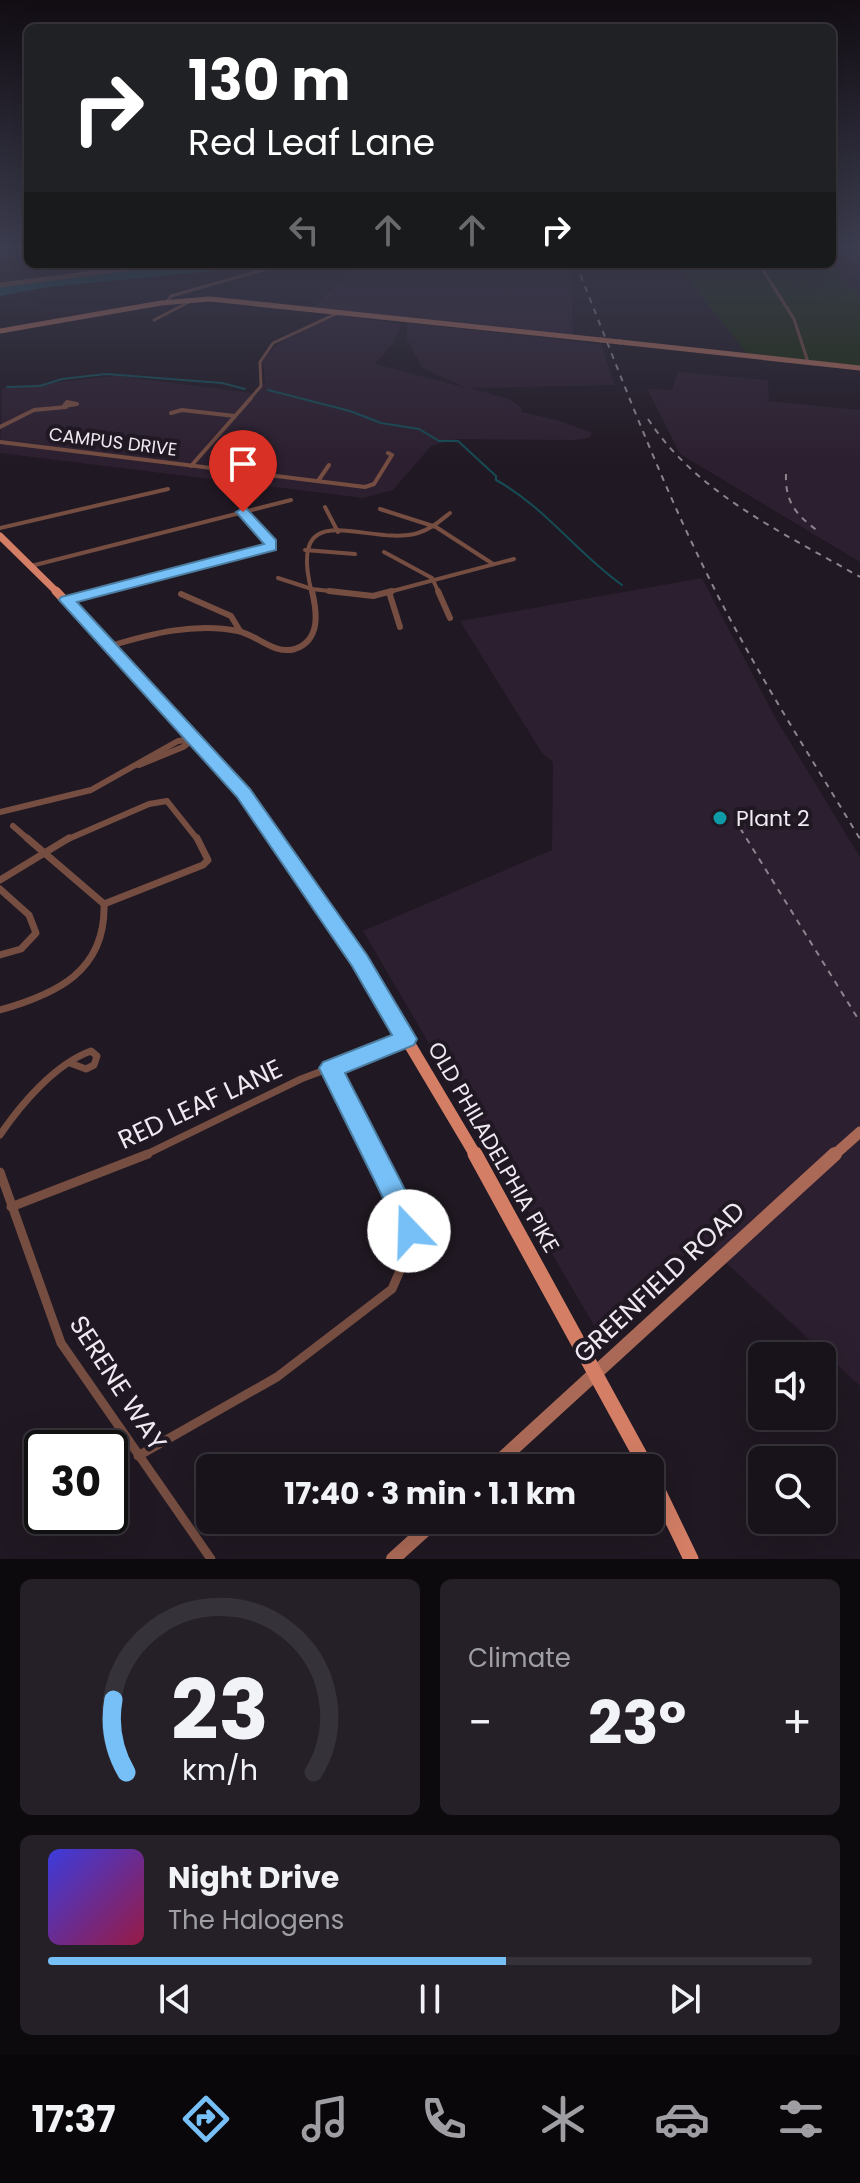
<!DOCTYPE html>
<html lang="en">
<head>
<meta charset="utf-8">
<style>
	body { margin:0; font-family:Poppins,sans-serif; background:#252027; color:#f1f3f6; height:100vh; display:flex; flex-direction:column; font-size:30px; white-space:nowrap }
	* { box-sizing:border-box; margin:0 }
	p { font-size:26px; color:#9f9ea2 }
	.icon { flex:none; width:44px; height:44px; fill:none; stroke:currentColor; stroke-width:2; stroke-linecap:round; stroke-linejoin:round }
	.map { position:relative; height:1559px; overflow:hidden }
	.drawer { display:flex; flex-direction:column; gap:20px; padding:20px; background:#0d0a0e; flex:1 }
	.drawer>* { flex:none }
	.guide { position:absolute; left:24px; top:24px; width:812px; height:244px; border-radius:12px; box-shadow:0 8px 32px #0002,0 0 0 2px #363239; background:#202124; color:#fff; overflow:hidden }
	.buttons { position:absolute; left:748px; top:1342px; display:grid; gap:16px }
	.buttons a { display:grid; place-items:center; width:88px; height:88px; border-radius:12px; background:#18121a; box-shadow:0 8px 32px #0002,0 0 0 2px #363239; font-size:40px }
	.speed { position:absolute; left:24px; top:1430px; display:flex; gap:16px; font-size:40px; font-weight:700; text-align:center }
	.speed>* { display:grid; place-content:center; width:104px; height:104px; border-radius:50%; background:#18121a; box-shadow:0 8px 32px #0002,0 0 0 2px #363239; line-height:1 }
	.speed .limit { border:4px solid #111; border-radius:12px; background:#fff; color:#111 }
	.pin { position:absolute; display:grid; place-items:center; width:68px; height:68px; color:#fff; margin:-82px -34px; border-radius:50% 50% 50% 0; rotate:-45deg; box-shadow:0 0 8px #0007 }
	.pin .icon { rotate:45deg }
	.me { position:absolute; width:88px; margin:-44px; rotate:339deg; stroke-linejoin:round; filter:drop-shadow(0 0 6px #0008) }
	.turn { display:flex; align-items:center; gap:28px; height:168px; padding:0 32px; font-size:36px }
	.turn .icon { width:104px; height:104px; stroke-width:2.5 }
	.turn b { display:block; font-size:56px; line-height:68px }
	.lanes { display:flex; align-items:center; height:76px; padding:0 32px; background:#0003; justify-content:center; gap:40px; direction:ltr }
	.lanes .off { opacity:.35 }
	.big { font-size:60px; font-weight:700; line-height:1.1 }
	.drawer .tile { flex:1; display:flex; flex-direction:column; justify-content:center; gap:12px; min-width:0; padding:0 28px; border-radius:12px; background:#252027 }
	.drawer .dial { align-items:center; gap:0 }
	.dial svg { height:208px; overflow:visible; fill:none; stroke:#363239; stroke-width:7; stroke-linecap:round; text-anchor:middle }
	.dial text { fill:#f1f3f6; stroke:none }
	.song { display:flex; align-items:center; gap:24px }
	.cover { width:96px; height:96px; border-radius:12px; background:linear-gradient(135deg,hsl(240 70% 55%),hsl(340 70% 35%)) }
	.played { height:8px; border-radius:4px; background:linear-gradient(90deg,#76c0f7 60%,#363239 60%) }
	.keys { display:flex; justify-content:space-around; direction:ltr }
	.heat { display:flex; justify-content:space-between; align-items:center; font-size:44px; direction:ltr }
	.drawer .tiles { flex:1; display:grid; gap:20px; grid-template-columns:1fr 1fr }
	.tile:last-child { grid-column:span 2 }
	.trip { position:absolute; left:196px; top:1454px; width:468px; height:80px; border-radius:12px; background:#18121a; box-shadow:0 8px 32px #0002,0 0 0 2px #363239; font-weight:700; line-height:80px; text-align:center }
	.dock { display:flex; height:128px; justify-content:space-around; align-items:center; background:#0a070a; color:#9f9ea2 }
	.dock .icon { width:56px; height:56px }
	.dock .on { color:#76c0f7 }
	.dock b { font-size:36px; color:#f1f3f6 }
	.map>svg:first-child { display:block }
	.built { fill:#2c1f2f }
	.green { fill:#1b2b0d }
	.water { fill:#154c55 }
	.lines { fill:none; stroke-linecap:round; stroke-linejoin:round }
	.stream { stroke:#154c55; stroke-width:2 }
	.minor-far4 { stroke:#764d41; stroke-width:3 }
	.minor-far3 { stroke:#764d41; stroke-width:4 }
	.minor-far2 { stroke:#764d41; stroke-width:6 }
	.minor-far1 { stroke:#764d41; stroke-width:7 }
	.minor { stroke:#764d41; stroke-width:9 }
	.tertiary { stroke:#764d41; stroke-width:5 }
	.secondary-far2 { stroke:#aa6956; stroke-width:5 }
	.secondary-far1 { stroke:#aa6956; stroke-width:11 }
	.secondary { stroke:#aa6956; stroke-width:14 }
	.primary-far3 { stroke:#d37e65; stroke-width:7 }
	.primary-far2 { stroke:#d37e65; stroke-width:9 }
	.primary-far1 { stroke:#d37e65; stroke-width:12 }
	.primary { stroke:#d37e65; stroke-width:15 }
	.rail { stroke:#8c858e; stroke-width:2; stroke-dasharray:6 6; stroke-linecap:butt }
	.secondary-bridge { stroke:#aa6956; stroke-width:5 }
	.route { fill:#76c0f7; stroke:#4d7da1; stroke-width:2 }
	.culture-dot { fill:#0f9aa8; stroke:#201822; stroke-width:3 }
	.labels { text-anchor:middle; stroke-width:8; stroke-linejoin:round; paint-order:stroke }
	.far-street-label { font-size:18px; fill:#efe9f1; stroke:#201822 }
	.poi-label { font-size:22px; fill:#efe9f1; stroke:#201822; text-anchor:start }
	.street-label { font-size:22px; fill:#efe9f1; stroke:#201822 }
	.near-street-label { font-size:26px; fill:#efe9f1; stroke:#201822 }
</style>
</head>
<body>
<div class="map">
<svg width="860" height="1559" viewBox="0 0 860 1559">
	<rect width="100%" height="100%" fill="#201822"/>
	<g class="built">
		<path d="M 360,264 L 570,264 L 573,336 L 313,308 L 341,278 Z"/>
		<path d="M 329,314 L 401,324 L 395,341 L 375,364 L 466,388 L 423,368 L 407,341 L 407,323 L 601,344 L 615,385 L 470,388 L 509,399 L 521,407 L 521,412 L 560,421 L 592,433 L 589,438 L 574,440 L 457,439 L 431,446 L 393,490 L 363,498 L 0,453 L 2,388 L 117,376 L 257,394 L 265,382 L 263,361 L 268,353 L 287,336 Z"/>
		<path d="M 678,372 L 768,380 L 769,401 L 860,410 L 860,562 L 680,454 L 647,389 L 672,390 Z"/>
		<path d="M 702,578 L 776,719 L 860,857 L 860,1386 L 701,1240 L 599,1334 L 363,931 L 552,850 L 553,762 L 542,753 L 460,621 Z"/>
	</g>
	<path class="green" d="M 676,264 L 831,264 L 860,297 L 860,366 L 749,356 Z"/>
	<path class="water" d="M 240,264 L 202,272 L 49,287 L 0,296 L 0,287 L 177,265 Z"/>
	<g class="lines">
		<g class="stream">
			<path d="M 7,387 L 40,386 L 62,379 L 106,374 L 222,383 L 245,389"/>
			<path d="M 268,390 L 350,411 L 381,423 L 419,429 L 439,441 L 458,441 L 496,476 L 496,480 C 545,507 577,553 622,585"/>
		</g>
		<g class="minor-far4">
			<path d="M 759,264 L 794,319 L 808,362"/>
			<path d="M 167,302 L 171,296 L 284,264"/>
			<path d="M 154,320 L 193,300"/>
			<path d="M 249,400 L 261,386 L 260,362 L 273,343 L 338,313"/>
		</g>
		<g class="minor-far3">
			<path d="M 67,402 L 77,404 L 64,406 Z"/>
			<path d="M 171,413 L 182,410 L 235,416"/>
			<path d="M 0,427 L 34,410 L 66,407"/>
			<path d="M 0,442 L 365,487 L 374,484 L 392,455 L 388,453"/>
			<path d="M 191,466 L 251,398"/>
			<path d="M 318,481 L 329,465"/>
			<path d="M 325,507 L 338,532"/>
			<path d="M 380,509 L 436,527 L 493,564"/>
			<path d="M 0,528 L 168,489"/>
			<path d="M 305,550 L 355,554"/>
			<path d="M 384,552 L 432,578 L 439,593"/>
			<path d="M 31,566 L 291,500"/>
			<path d="M 278,578 L 312,589 L 347,593"/>
			<path d="M 93,593 L 271,547 L 271,543 L 243,512"/>
			<path d="M 312,593 C 285,491 369,548 418,533 C 431,529 440,521 450,513"/>
			<path d="M 385,593 L 514,559"/>
		</g>
		<g class="minor-far2">
			<path d="M 329,591 L 373,596 L 392,591"/>
			<path d="M 438,591 L 450,618"/>
			<path d="M 389,592 L 400,627"/>
			<path d="M 181,594 L 231,616 L 240,631"/>
			<path d="M 66,600 L 101,591"/>
			<path d="M 110,646 C 150,634 195,622 238,631 C 257,635 274,655 295,649 C 321,640 317,612 312,591"/>
			<path d="M 139,765 L 183,747 L 194,739"/>
			<path d="M 0,812 L 91,790 L 178,741 L 194,739"/>
			<path d="M 13,826 L 29,840"/>
			<path d="M 66,840 L 149,804 L 167,801 L 198,840"/>
		</g>
		<g class="minor-far1">
			<path d="M 0,880 L 69,838"/>
			<path d="M 0,889 L 29,915 L 36,933 L 21,949 L 0,955"/>
			<path d="M 104,904 L 203,865 L 208,860 L 197,838"/>
			<path d="M 0,1010 C 57,994 106,971 104,904 L 27,838"/>
			<path d="M 331,1068 L 375,1156"/>
			<path d="M 0,1135 C 21,1104 55,1064 91,1051 L 97,1056 L 94,1065 L 86,1069 L 70,1063"/>
			<path d="M 143,1156 L 301,1079 L 406,1039"/>
		</g>
		<g class="minor">
			<path d="M 0,1172 L 61,1343 L 211,1559"/>
			<path d="M 11,1207 L 148,1154"/>
			<path d="M 138,1456 L 277,1377 L 392,1289 L 408,1252 L 409,1231 L 404,1213 L 374,1154"/>
		</g>
		<path class="tertiary" d="M 0,285 L 162,264"/>
		<g class="secondary-far2">
			<path d="M 0,331 L 161,303 L 210,299 L 601,340"/>
			<path d="M 620,342 L 860,368"/>
		</g>
		<path class="secondary-far1" d="M 833,1156 L 860,1132"/>
		<g class="secondary">
			<path d="M 492,1468 L 835,1154"/>
			<path d="M 393,1559 L 436,1520"/>
		</g>
		<path class="primary-far3" d="M 0,536 L 58,593"/>
		<path class="primary-far2" d="M 56,591 L 225,772 L 277,840"/>
		<path class="primary-far1" d="M 276,838 L 366,971 L 476,1156"/>
		<g class="primary">
			<path d="M 475,1154 L 647,1468"/>
			<path d="M 650,1474 L 691,1559"/>
		</g>
		<g class="rail">
			<path d="M 576,264 C 619,371 659,479 711,582 C 755,671 809,754 860,839"/>
			<path d="M 648,419 C 697,494 784,533 860,577"/>
			<path d="M 786,474 C 785,502 796,515 818,531"/>
			<path d="M 740,828 L 860,1022"/>
		</g>
		<path class="secondary-bridge" d="M 601,340 L 620,342"/>
	</g>
	<linearGradient id="sky" x2="0" y2="1"><stop stop-color="#120d13"/><stop offset="0.53" stop-color="#3c3d4f"/><stop offset="1" stop-color="#3c3d4f" stop-opacity="0"/></linearGradient>
	<rect width="860" height="466" fill="url(#sky)"/>
	<path class="route" d="M 243,508 L 247,509 L 276,540 L 276,550 L 77,602 L 250,789 L 367,955 L 417,1039 L 414,1045 L 345,1073 L 417,1213 L 422,1231 L 418,1239 L 409,1243 L 400,1239 L 391,1214 L 319,1068 L 323,1062 L 392,1035 L 352,966 L 237,797 L 59,600 L 61,597 L 264,544 L 236,512 Z"/>
	<circle class="culture-dot" cx="720" cy="818" r="8"/>
	<g class="labels">
		<g class="far-street-label">
			<text transform="translate(113 442) rotate(7)" y="6">CAMPUS DRIVE</text>
		</g>
		<g class="poi-label">
			<text x="736" y="826">Plant 2</text>
		</g>
		<g class="street-label">
			<text transform="translate(494 1147) rotate(60)" y="8">OLD PHILADELPHIA PIKE</text>
		</g>
		<g class="near-street-label">
			<text transform="translate(200 1104) rotate(-25)" y="9">RED LEAF LANE</text>
			<text transform="translate(659 1282) rotate(-43)" y="9">GREENFIELD ROAD</text>
			<text transform="translate(118 1383) rotate(57)" y="9">SERENE WAY</text>
		</g>
	</g>
</svg>
<div class="buttons">
<a><svg class="icon" aria-label="sound" viewBox="0 0 24 24"><path d="M4 9h4l5-4v14l-5-4H4zM17 9q2 3 0 6"/></svg></a>
<a><svg class="icon" aria-label="search" viewBox="0 0 24 24"><circle cx="10" cy="10" r="6"/><path d="M15 15l6 6"/></svg></a>
</div>
<div class="speed"><div class="limit">30</div></div>
<div class="pin" style="left:243px;top:512px;background:#d93025"><svg class="icon" aria-label="arrive" viewBox="0 0 24 24"><path d="M6 21V4h12l-3 4 3 4H6"/></svg></div>
<svg class="me" style="left:409px;top:1231px" viewBox="-20 -20 40 40"><circle r="19" fill="#fff"/><path d="M0-13L10 11 0 6-10 11z" fill="#76c0f7"/></svg>
<div class="trip">17:40 · 3 min · 1.1 km</div>
<div class="guide">
<div class="turn"><svg class="icon" aria-label="right" viewBox="0 0 24 24"><path d="M7 20v-9h11M14 6l5 5-5 5"/></svg><div><b>130 m</b>Red Leaf Lane</div></div>
<div class="lanes"><svg class="icon off" aria-label="left" viewBox="0 0 24 24"><path d="M17 20v-9H6M10 6l-5 5 5 5"/></svg><svg class="icon off" aria-label="ahead" viewBox="0 0 24 24"><path d="M12 20V5M6 11l6-6 6 6"/></svg><svg class="icon off" aria-label="ahead" viewBox="0 0 24 24"><path d="M12 20V5M6 11l6-6 6 6"/></svg><svg class="icon" aria-label="right" viewBox="0 0 24 24"><path d="M7 20v-9h11M14 6l5 5-5 5"/></svg></div>
</div>
</div>
<section class="drawer">
<div class="tiles">
<div class="tile dial"><svg viewBox="0 0 100 80">
<path d="M14 69A42 42 0 1 1 86 69"/>
<path d="M14 69A42 42 0 0 1 9 41" stroke="#76c0f7"/>
<text x="50" y="56" font-size="32" font-weight="700">23</text>
<text x="50" y="72" font-size="11">km/h</text>
</svg></div>
<div class="tile"><p>Climate</p>
<div class="heat"><a>−</a><b class="big">23°</b><a>+</a></div>
</div>
<div class="tile">
<div class="song"><i class="cover"></i><div><b>Night Drive</b><p>The Halogens</p></div></div>
<div class="played"></div>
<div class="keys"><svg class="icon" aria-label="previous" viewBox="0 0 24 24"><path d="M18 5L8 12l10 7zM5 5v14"/></svg><svg class="icon" aria-label="pause" viewBox="0 0 24 24"><path d="M8 5v14M16 5v14"/></svg><svg class="icon" aria-label="next" viewBox="0 0 24 24"><path d="M6 5l10 7-10 7zM19 5v14"/></svg></div>
</div>
</div>
</section>
<nav class="dock">
<b>17:37</b>
<svg class="icon on" aria-label="directions" viewBox="0 0 24 24"><path d="M12 3l9 9-9 9-9-9zM9 14v-3h6M13 9l2 2-2 2"/></svg>
<svg class="icon" aria-label="music" viewBox="0 0 24 24"><path d="M9 18V5l10-2v13"/><circle cx="6" cy="18" r="3"/><circle cx="16" cy="16" r="3"/></svg>
<svg class="icon" aria-label="phone" viewBox="0 0 24 24"><path d="M5 4h4l2 5-3 2q2 4 5 5l2-3 5 2v4C11 20 4 13 5 4z"/></svg>
<svg class="icon" aria-label="climate" viewBox="0 0 24 24"><path d="M12 3v18M4 7l16 10M4 17L20 7"/></svg>
<svg class="icon" aria-label="car" viewBox="0 0 24 24"><path d="M5 17H2v-5l4-1 3-4h7l3 4 3 1v5h-3M9 17h6M6 11h13"/><circle cx="7" cy="17" r="2"/><circle cx="17" cy="17" r="2"/></svg>
<svg class="icon" aria-label="filters" viewBox="0 0 24 24"><path d="M4 7h16M4 17h16"/><circle cx="9" cy="7" r="2"/><circle cx="15" cy="17" r="2"/></svg>
</nav>
</body>
</html>
